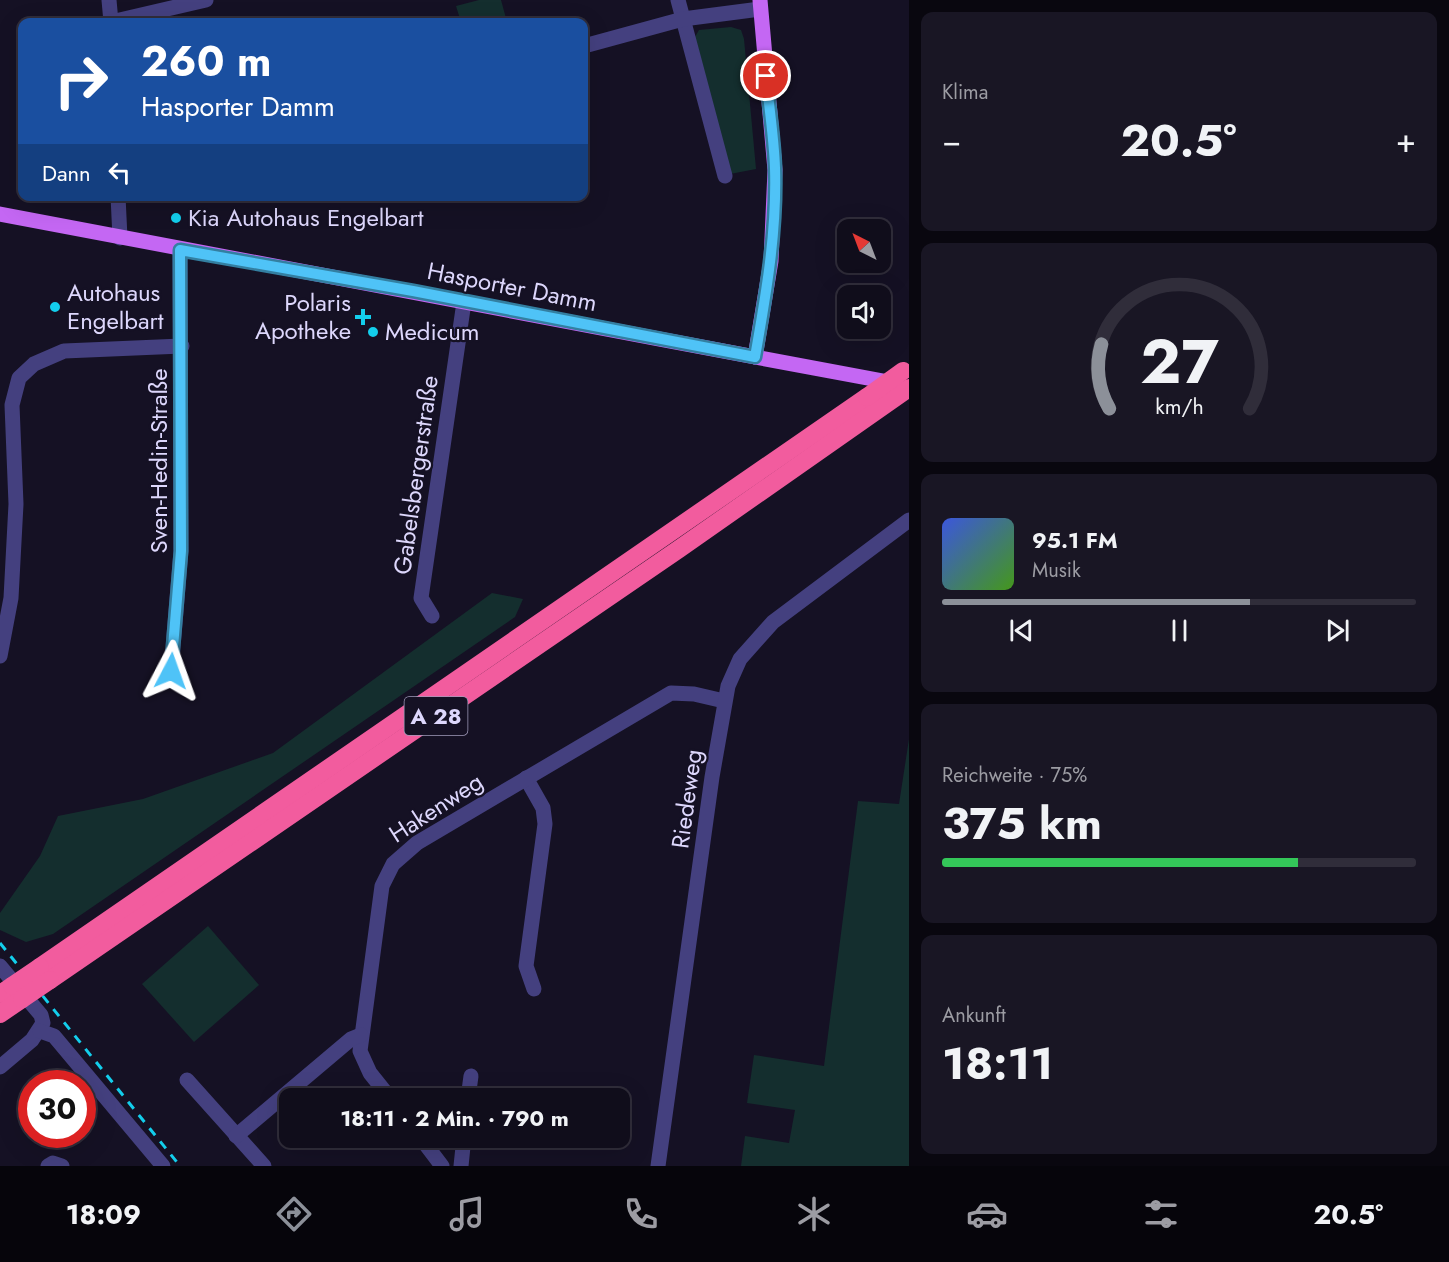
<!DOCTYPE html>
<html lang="de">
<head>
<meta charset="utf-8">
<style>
	body { margin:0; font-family:Jost,sans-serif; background:#191624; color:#f1f3f6; height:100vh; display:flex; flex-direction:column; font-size:22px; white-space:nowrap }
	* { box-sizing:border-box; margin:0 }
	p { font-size:20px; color:#9c9ca3 }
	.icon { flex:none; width:33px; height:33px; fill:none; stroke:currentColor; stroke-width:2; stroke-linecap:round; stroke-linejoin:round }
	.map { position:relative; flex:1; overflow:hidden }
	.drawer { display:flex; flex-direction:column; gap:12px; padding:12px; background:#09070f; width:540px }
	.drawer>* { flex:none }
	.hud { position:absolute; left:18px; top:18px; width:570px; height:183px; border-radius:12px; box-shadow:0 6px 24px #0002,0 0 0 2px #302d3a; background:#1a4fa0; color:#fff; overflow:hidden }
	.needle { width:39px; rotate:318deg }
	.fabs { position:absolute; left:837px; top:219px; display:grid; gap:12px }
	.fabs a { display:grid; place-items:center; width:54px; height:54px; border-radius:12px; background:#100d1b; box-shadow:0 6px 24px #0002,0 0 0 2px #302d3a; font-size:30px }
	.speed { position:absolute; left:18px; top:1070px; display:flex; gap:12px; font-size:30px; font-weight:700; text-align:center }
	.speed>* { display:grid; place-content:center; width:78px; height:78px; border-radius:50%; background:#100d1b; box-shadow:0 6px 24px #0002,0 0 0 2px #302d3a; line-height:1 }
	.speed .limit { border:9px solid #d22; background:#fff; color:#111 }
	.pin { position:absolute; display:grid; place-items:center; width:51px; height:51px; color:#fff; margin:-26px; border:3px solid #fff; border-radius:50%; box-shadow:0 2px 6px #0007 }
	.me { position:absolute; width:66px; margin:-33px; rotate:4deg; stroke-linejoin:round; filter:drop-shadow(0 0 4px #0008) }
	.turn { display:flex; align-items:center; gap:21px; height:126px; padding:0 24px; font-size:27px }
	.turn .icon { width:78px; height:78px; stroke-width:2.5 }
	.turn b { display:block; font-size:42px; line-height:51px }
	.then { display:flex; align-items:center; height:57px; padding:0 24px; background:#0003; gap:12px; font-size:22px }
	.big { font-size:45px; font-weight:700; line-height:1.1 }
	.drawer .widget { flex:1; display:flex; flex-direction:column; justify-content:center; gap:9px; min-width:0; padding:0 21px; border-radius:12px; background:#191624 }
	.drawer .dial { align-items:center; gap:0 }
	.dial svg { height:156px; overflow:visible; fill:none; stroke:#302d3a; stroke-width:7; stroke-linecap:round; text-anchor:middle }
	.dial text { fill:#f1f3f6; stroke:none }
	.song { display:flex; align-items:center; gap:18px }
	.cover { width:72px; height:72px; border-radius:9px; background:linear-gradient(135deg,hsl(230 70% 55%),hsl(100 70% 35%)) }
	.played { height:6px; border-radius:3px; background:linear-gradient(90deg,#8c9099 65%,#302d3a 65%) }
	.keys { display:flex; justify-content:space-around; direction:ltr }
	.heat { display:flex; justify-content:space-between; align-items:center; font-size:33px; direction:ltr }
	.charge { height:9px; border-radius:4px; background:linear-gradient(90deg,#34c759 75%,#302d3a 0) }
	.trip { position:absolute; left:279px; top:1088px; width:351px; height:60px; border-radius:12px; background:#100d1b; box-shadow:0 6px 24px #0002,0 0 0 2px #302d3a; font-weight:700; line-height:60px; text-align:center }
	.menu { display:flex; height:96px; justify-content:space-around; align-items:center; background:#06050b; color:#9c9ca3 }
	.menu .icon { width:42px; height:42px }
	.menu .active { color:#8c9099 }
	.menu b { font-size:27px; color:#f1f3f6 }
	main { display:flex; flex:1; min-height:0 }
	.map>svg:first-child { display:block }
	.green { fill:#142e2e }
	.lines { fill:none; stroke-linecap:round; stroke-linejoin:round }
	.minor { stroke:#44407f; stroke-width:15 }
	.major { stroke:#c467f3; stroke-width:15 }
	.highway { stroke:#f25c9e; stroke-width:18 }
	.rail { stroke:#13ceec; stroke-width:3; stroke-dasharray:9 8; stroke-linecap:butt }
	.highway-bridge { stroke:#f25c9e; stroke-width:18 }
	.route-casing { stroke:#337fa1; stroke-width:15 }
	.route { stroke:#4fc3f7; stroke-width:10 }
	.poi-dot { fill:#13ceec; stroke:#151124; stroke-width:2 }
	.labels { text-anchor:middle; stroke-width:4.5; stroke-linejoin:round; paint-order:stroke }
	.shield { fill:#151124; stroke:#a19cbb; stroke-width:1.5 }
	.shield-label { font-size:22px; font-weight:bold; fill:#ddd7fc }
	.poi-label { font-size:24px; fill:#ddd7fc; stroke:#151124; text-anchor:start }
	.street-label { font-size:24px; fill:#ddd7fc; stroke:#151124 }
</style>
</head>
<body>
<main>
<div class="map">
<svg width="909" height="1166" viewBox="0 0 909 1166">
	<rect width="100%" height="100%" fill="#151124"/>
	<g class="green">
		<path d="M 479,0 L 501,0 L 507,22 L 461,22 L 456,6 Z"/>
		<path d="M 731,27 L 741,30 L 744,39 L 756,169 L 730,174 L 695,37 L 699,30 Z"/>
		<path d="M 492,593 L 523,599 L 515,617 L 53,934 L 26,942 L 0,930 L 0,913 L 40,856 L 58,816 L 143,799 L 273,753 Z"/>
		<path d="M 909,739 L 909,1166 L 741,1166 L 745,1136 L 789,1143 L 795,1110 L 747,1103 L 754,1055 L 824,1066 L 858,801 L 899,804 Z"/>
		<path d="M 208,926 L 259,985 L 194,1042 L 142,984 Z"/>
	</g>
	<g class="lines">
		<g class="minor">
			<path d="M 109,0 L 111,22"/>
			<path d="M 678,0 L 725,176"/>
			<path d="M 111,22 L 206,0"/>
			<path d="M 584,46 L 683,19 L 760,9"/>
			<path d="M 118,196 L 120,238"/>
			<path d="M 432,616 L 421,598 L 464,302"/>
			<path d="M 0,656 L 11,598 L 16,504 L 12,405 L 19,378 L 34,364 L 64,351 L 182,346"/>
			<path d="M 171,671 L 181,551 L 180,250"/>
			<path d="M 526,778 L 543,808 L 545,824 L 526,966 L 534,989"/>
			<path d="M 0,966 L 41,1015 L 43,1023 L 32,1040 L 0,1067"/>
			<path d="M 40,1031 L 54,1036 L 163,1166"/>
			<path d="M 187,1080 L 264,1166"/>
			<path d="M 390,1098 L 370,1073 L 360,1051 L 382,886 L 393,864 L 417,843 L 671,693 L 694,694 L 724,701"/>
			<path d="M 468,1098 L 471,1076"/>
			<path d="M 236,1136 L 351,1039 L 361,1035"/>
			<path d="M 420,1137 L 442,1166"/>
			<path d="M 48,1166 L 53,1163 L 62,1166"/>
			<path d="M 461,1166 L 464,1137"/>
			<path d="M 658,1166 L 712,777 L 728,686 L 740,659 L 773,622 L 909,520"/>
		</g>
		<g class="major">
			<path d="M 0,214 C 298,272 596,327 894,383"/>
			<path d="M 755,357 L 771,261 L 775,170 L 760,0"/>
		</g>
		<g class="highway">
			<path d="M 40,967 L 867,397"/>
			<path d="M 50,980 L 679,549 L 909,388"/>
			<path d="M 0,994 L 12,986"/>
			<path d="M 0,1014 L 22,999"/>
		</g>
		<path class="rail" d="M 0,943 L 180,1166"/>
		<g class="highway-bridge">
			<path d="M 867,397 L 903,371"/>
			<path d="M 12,986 L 40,967"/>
			<path d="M 22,999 L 50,980"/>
		</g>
	</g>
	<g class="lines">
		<g class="route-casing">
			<path id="route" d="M 171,671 L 181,551 L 180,250 L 413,291 L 755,357 C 766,295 777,232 775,168 C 774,138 769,107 766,76"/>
		</g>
		<use href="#route" class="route"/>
	</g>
	<g class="poi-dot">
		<circle cx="176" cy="218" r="6"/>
		<circle cx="55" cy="307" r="6"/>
		<path d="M360 308h6v6h6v6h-6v6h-6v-6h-6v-6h6z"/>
		<circle cx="373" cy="332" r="6"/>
	</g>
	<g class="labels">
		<rect class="shield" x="404.5" y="697" width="63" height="38" rx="4.5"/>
		<g class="shield-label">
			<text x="436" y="724">A 28</text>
		</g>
		<g class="poi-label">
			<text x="188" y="226">Kia Autohaus Engelbart</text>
			<text x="67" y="301">Autohaus<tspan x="67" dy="28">Engelbart</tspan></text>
			<text x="351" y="311" text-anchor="end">Polaris<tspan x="351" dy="28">Apotheke</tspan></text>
			<text x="385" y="340">Medicum</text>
		</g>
		<g class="street-label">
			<text transform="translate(512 287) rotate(11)" y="8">Hasporter Damm</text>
			<text transform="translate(159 461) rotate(-90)" y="8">Sven-Hedin-Straße</text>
			<text transform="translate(416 475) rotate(-82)" y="8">Gabelsbergerstraße</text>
			<text transform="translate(687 799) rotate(-82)" y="8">Riedeweg</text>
			<text transform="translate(436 808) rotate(-33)" y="8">Hakenweg</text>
		</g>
	</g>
</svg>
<div class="fabs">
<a><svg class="needle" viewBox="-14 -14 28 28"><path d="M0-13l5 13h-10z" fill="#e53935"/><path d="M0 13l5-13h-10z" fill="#9c9ca3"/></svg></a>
<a><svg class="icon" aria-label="sound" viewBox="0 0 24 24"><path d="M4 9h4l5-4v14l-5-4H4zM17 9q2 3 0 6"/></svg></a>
</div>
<div class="speed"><div class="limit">30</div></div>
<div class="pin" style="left:766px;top:76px;background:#d93025"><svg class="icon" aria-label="arrive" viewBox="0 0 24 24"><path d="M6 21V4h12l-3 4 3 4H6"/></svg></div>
<svg class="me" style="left:171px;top:671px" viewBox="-20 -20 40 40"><path d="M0-17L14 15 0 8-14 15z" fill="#4fc3f7" stroke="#fff" stroke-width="4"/></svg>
<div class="trip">18:11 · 2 Min. · 790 m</div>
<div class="hud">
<div class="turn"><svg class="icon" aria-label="right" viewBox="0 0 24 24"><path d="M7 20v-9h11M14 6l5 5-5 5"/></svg><div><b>260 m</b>Hasporter Damm</div></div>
<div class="then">Dann<svg class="icon" aria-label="left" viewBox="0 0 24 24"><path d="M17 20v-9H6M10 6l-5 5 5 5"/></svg></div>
</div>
</div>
<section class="drawer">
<div class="widget"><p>Klima</p>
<div class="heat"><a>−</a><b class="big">20.5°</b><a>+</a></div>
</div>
<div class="widget dial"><svg viewBox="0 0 100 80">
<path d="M14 69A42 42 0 1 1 86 69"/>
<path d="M14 69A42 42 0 0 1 10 36" stroke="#8c9099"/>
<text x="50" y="56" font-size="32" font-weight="700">27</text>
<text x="50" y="72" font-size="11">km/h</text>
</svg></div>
<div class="widget">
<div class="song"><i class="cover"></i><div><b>95.1 FM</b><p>Musik</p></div></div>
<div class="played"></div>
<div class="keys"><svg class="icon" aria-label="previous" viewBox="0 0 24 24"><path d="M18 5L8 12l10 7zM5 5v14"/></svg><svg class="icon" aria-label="pause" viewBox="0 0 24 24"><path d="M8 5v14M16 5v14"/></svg><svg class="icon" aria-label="next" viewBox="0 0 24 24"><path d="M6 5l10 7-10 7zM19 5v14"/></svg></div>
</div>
<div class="widget"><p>Reichweite · 75%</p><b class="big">375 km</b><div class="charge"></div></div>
<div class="widget"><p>Ankunft</p><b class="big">18:11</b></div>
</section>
</main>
<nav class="menu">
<b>18:09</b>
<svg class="icon active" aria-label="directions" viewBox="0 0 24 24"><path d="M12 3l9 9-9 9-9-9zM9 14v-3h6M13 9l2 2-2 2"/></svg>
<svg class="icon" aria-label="music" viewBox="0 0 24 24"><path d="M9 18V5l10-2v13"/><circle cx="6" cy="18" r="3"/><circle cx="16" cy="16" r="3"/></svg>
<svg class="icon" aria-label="phone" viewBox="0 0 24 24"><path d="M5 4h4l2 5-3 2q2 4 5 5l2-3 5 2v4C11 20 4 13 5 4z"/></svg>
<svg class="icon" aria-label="climate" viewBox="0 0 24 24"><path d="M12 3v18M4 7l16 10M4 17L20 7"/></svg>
<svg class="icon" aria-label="car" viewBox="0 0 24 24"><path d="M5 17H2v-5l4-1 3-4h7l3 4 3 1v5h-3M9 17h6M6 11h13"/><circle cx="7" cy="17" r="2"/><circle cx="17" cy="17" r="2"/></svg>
<svg class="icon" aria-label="filters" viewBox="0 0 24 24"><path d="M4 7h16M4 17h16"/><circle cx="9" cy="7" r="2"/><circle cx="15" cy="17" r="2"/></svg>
<b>20.5°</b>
</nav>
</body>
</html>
